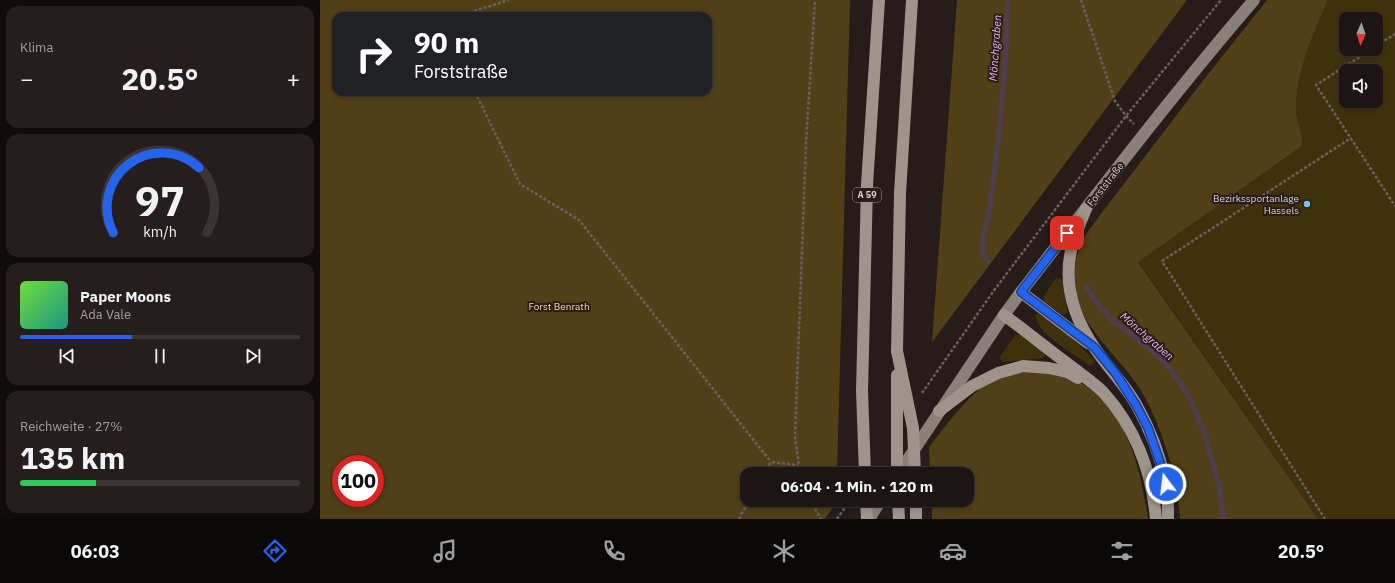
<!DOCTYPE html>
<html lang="de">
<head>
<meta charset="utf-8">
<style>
	body { margin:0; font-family:"IBM Plex Sans",sans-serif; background:#251e1d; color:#f1f3f6; height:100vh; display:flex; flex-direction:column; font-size:15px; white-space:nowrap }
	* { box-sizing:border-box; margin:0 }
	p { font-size:13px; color:#a09fa0 }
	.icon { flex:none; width:22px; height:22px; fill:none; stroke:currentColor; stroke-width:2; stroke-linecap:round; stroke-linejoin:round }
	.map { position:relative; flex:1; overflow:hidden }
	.details { display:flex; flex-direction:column; gap:6px; padding:6px; background:#0f0c0b; width:320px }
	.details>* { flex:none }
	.banner { position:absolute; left:12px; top:12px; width:380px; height:84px; border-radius:12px; box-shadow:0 2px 6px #0003,0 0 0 1px #3a3434; background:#202124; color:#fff; overflow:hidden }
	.needle { width:26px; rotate:182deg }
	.buttons { position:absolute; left:1019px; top:12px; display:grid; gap:8px }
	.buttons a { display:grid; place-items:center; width:44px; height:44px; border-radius:8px; background:#1c1514; box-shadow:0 2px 6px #0003,0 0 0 1px #3a3434; font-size:20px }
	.speed { position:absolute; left:12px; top:455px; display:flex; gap:8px; font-size:20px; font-weight:700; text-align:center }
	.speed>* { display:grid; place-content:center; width:52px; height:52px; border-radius:50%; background:#1c1514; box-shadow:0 2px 6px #0003,0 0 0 1px #3a3434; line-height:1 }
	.speed .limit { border:6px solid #d22; background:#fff; color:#111 }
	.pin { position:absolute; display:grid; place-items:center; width:34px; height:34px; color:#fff; margin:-17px; border-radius:8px; box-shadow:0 2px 6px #0006 }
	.me { position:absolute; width:44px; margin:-22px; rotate:345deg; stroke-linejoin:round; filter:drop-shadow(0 0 3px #0008) }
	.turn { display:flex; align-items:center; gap:14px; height:84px; padding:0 16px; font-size:18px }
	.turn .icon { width:52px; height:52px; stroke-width:2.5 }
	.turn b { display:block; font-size:28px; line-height:34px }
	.big { font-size:30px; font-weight:700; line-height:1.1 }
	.details .widget { flex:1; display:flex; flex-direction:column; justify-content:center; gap:6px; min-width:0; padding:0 14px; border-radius:12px; background:#251e1d }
	.details .dial { align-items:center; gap:0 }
	.dial svg { height:104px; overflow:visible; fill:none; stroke:#3a3434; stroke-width:7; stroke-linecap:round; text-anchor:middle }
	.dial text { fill:#f1f3f6; stroke:none }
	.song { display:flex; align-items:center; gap:12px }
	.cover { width:48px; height:48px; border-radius:6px; background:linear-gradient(135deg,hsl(100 70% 55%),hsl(170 70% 35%)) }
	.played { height:4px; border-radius:2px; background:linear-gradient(90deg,#2563eb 40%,#3a3434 40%) }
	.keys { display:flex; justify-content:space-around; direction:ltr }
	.heat { display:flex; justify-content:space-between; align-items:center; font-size:22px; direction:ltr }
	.charge { height:6px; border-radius:3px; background:linear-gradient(90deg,#34c759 27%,#3a3434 0) }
	.trip { position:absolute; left:420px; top:467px; width:234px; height:40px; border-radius:12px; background:#1c1514; box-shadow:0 2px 6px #0003,0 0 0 1px #3a3434; font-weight:700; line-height:40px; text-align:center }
	.tab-bar { display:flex; height:64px; justify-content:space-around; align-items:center; background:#0b0808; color:#a09fa0 }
	.tab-bar .icon { width:28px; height:28px }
	.tab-bar .current { color:#2563eb }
	.tab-bar b { font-size:18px; color:#f1f3f6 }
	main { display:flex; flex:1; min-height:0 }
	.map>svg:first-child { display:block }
	.green { fill:#3f310c; fill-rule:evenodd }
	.forest { fill:#503f17; fill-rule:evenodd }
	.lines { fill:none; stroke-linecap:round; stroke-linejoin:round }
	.stream { stroke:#4f3f4c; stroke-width:5.5 }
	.path { stroke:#69605f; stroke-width:2.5; stroke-dasharray:3 2; stroke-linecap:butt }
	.major { stroke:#89807a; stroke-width:12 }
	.highway { stroke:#9e948c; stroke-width:12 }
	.highway-bridge { stroke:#9e948c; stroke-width:12 }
	.route-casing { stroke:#184099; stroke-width:10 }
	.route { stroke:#2563eb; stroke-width:7 }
	.poi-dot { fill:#75c0f6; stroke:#261c1a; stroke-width:1.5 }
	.labels { text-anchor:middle; stroke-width:4; stroke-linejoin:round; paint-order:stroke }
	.shield { fill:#261c1a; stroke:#a39b9a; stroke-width:1 }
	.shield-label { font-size:9px; font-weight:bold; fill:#d9d2d1 }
	.street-label { font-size:10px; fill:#d9d2d1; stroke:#261c1a }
	.poi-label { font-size:10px; fill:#d9d2d1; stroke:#261c1a; text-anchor:end }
	.park-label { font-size:10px; fill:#fcde9b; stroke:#261c1a }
	.water-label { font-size:11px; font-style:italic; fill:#edb6e8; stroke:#261c1a }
</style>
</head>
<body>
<main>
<section class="details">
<div class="widget"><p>Klima</p>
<div class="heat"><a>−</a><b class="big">20.5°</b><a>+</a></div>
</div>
<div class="widget dial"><svg viewBox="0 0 100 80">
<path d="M14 69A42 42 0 1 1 86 69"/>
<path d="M14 69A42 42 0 0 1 80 19" stroke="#2563eb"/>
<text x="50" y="56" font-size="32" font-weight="700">97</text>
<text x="50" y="72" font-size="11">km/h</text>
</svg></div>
<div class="widget">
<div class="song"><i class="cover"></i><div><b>Paper Moons</b><p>Ada Vale</p></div></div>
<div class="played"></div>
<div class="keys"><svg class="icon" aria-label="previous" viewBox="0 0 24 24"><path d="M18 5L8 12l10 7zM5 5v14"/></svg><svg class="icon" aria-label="pause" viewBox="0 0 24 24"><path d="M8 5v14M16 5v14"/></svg><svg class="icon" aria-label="next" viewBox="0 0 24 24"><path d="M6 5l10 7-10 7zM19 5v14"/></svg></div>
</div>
<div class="widget"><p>Reichweite · 27%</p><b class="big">135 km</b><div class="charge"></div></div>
</section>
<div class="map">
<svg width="1075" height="519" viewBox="0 0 1075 519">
	<rect width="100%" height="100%" fill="#261c1a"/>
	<g class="green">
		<path d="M 1008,0 L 1075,0 L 1075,519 L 998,519 L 818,261 L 982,146 C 984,132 975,120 976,107 C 977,69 993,33 1008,0 ZM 1026,19 L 1056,19 L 1056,49 L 1026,49 ZM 1026,71 L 1056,71 L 1056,101 L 1026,101 Z"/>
		<path d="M 740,278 L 742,280 L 748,312 L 743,315 L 724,302 L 724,296 L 735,279 Z"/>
		<path d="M 716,314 L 720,314 L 746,332 L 773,359 L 774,362 L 770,366 C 757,355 713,333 716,314 Z"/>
		<path d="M 695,335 L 701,335 L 726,354 L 723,358 L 684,362 L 679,358 Z"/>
	</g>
	<g class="forest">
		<path d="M 0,0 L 530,0 L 517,474 L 427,474 L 427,500 L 516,500 L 516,503 L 505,519 L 0,519 ZM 16,16 L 388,16 L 388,92 L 16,92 ZM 21,464 L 55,464 L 55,498 L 21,498 Z"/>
		<path d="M 637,0 L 867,0 L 612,342 Z"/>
		<path d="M 947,0 L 1008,0 C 993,34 977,69 976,107 C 975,120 984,132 982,146 L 818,262 L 998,519 L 860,519 C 858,479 841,423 820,389 C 806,367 786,349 771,327 C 754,304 750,273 760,246 C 764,235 773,225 780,215 L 885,78 Z"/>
		<path d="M 716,371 C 732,374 749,375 763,384 C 808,412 821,471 828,519 L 612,519 L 612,500 L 647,500 L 647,474 L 610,474 L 609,447 C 625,427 653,388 676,378 C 689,373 702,372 716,371 Z"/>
	</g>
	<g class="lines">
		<g class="stream">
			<path d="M 668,261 C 667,259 664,257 663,254 C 659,241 668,225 669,212 C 679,142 686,71 688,0"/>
			<path d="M 766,286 L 779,306 L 793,321 L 830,349 L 845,363 L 861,384 L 870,399 L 885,434 L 900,490 L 903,519"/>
		</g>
		<g class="path">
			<path d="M 761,0 L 795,101 L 806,116 L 814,124"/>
			<path d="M 146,16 L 148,13 L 189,0"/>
			<path d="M 1056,46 L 1075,34"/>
			<path d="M 1052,49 L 996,85 L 1075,206"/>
			<path d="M 155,92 L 200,184 L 259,220 L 451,462"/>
			<path d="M 602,393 L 675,289 L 806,116 L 901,0"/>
			<path d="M 444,474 L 451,462 L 478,465"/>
			<path d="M 480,474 L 475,436 L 486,144 L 495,0"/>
			<path d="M 490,500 L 501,519"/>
			<path d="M 419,519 L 429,500"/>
			<path d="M 517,519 L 530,500"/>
			<path d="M 1005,519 L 842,261 L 1031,138"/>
		</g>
		<g class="major">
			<path d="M 578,474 L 684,315 L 701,292 C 777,194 853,94 934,0"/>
			<path d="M 549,519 L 561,500"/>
		</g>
		<g class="highway">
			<path d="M 766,209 C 761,221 756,232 753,243 C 742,280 753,316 774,347 C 787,367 805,384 817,406 C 830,429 840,456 846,483 C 848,494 848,507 848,519"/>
			<path d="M 701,292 L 768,343"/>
			<path d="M 684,315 C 707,332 729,350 752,367 C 762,375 774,383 783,392 C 815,427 832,472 836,519"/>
			<path d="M 577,351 L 580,193 L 592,0"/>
			<path d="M 619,411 L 652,386 L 678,373 L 703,366 L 729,368 L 747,372 L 758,378"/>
			<path d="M 545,474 L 542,391 L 547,185 L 559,0"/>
			<path d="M 546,500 L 547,519"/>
			<path d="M 578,500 L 579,519"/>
			<path d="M 596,500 L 596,519"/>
		</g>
		<g class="highway-bridge">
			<path d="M 577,351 L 593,428 L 595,474"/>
			<path d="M 577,375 L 577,474"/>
		</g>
	</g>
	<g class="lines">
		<g class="route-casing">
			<path id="route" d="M 747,233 L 701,292 L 774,347 L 796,374 L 816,405 L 828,428 L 841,465 L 846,484"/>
		</g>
		<use href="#route" class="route"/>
	</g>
	<circle class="poi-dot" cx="987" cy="204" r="4"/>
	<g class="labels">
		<rect class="shield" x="533" y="188" width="28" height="14" rx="3"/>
		<g class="shield-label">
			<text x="547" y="198">A 59</text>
		</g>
		<g class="street-label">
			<text transform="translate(785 184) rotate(-52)" y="4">Forststraße</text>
		</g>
		<g class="poi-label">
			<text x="979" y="202">Bezirkssportanlage<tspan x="979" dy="12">Hassels</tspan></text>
		</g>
		<g class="park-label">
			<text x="239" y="310">Forst Benrath</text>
		</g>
		<g class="water-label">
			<text transform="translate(675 48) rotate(-86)" y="4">Mönchgraben</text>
			<text transform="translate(827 336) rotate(41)" y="4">Mönchgraben</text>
		</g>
	</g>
</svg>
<div class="buttons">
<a><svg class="needle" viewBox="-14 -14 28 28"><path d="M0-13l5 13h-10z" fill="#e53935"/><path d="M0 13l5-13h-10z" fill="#a09fa0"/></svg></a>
<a><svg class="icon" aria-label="sound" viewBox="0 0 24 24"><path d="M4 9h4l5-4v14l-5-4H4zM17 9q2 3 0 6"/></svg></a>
</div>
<div class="speed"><div class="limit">100</div></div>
<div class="pin" style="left:747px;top:233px;background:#d93025"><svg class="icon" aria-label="arrive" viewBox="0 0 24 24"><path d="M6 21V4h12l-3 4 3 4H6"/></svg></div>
<svg class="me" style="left:846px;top:484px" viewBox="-20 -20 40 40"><circle r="17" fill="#2563eb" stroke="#fff" stroke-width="3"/><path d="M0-11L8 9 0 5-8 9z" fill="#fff"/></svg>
<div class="trip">06:04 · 1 Min. · 120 m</div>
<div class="banner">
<div class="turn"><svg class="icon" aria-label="right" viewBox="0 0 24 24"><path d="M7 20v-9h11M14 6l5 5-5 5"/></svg><div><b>90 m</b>Forststraße</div></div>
</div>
</div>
</main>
<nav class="tab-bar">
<b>06:03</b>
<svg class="icon current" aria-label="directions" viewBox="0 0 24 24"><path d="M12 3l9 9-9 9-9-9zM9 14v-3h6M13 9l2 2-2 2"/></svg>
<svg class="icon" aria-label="music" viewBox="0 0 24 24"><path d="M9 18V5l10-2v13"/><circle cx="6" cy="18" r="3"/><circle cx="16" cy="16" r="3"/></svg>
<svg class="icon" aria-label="phone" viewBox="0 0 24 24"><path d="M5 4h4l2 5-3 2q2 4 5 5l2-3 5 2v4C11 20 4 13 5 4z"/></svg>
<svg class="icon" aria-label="climate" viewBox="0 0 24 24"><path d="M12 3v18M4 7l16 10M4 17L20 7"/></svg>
<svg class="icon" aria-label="car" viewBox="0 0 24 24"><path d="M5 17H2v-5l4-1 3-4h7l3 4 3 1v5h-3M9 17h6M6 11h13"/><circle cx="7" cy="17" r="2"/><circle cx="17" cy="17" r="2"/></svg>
<svg class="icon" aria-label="filters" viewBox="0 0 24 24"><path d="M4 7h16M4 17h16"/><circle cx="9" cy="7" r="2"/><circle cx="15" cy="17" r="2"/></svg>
<b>20.5°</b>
</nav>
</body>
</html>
